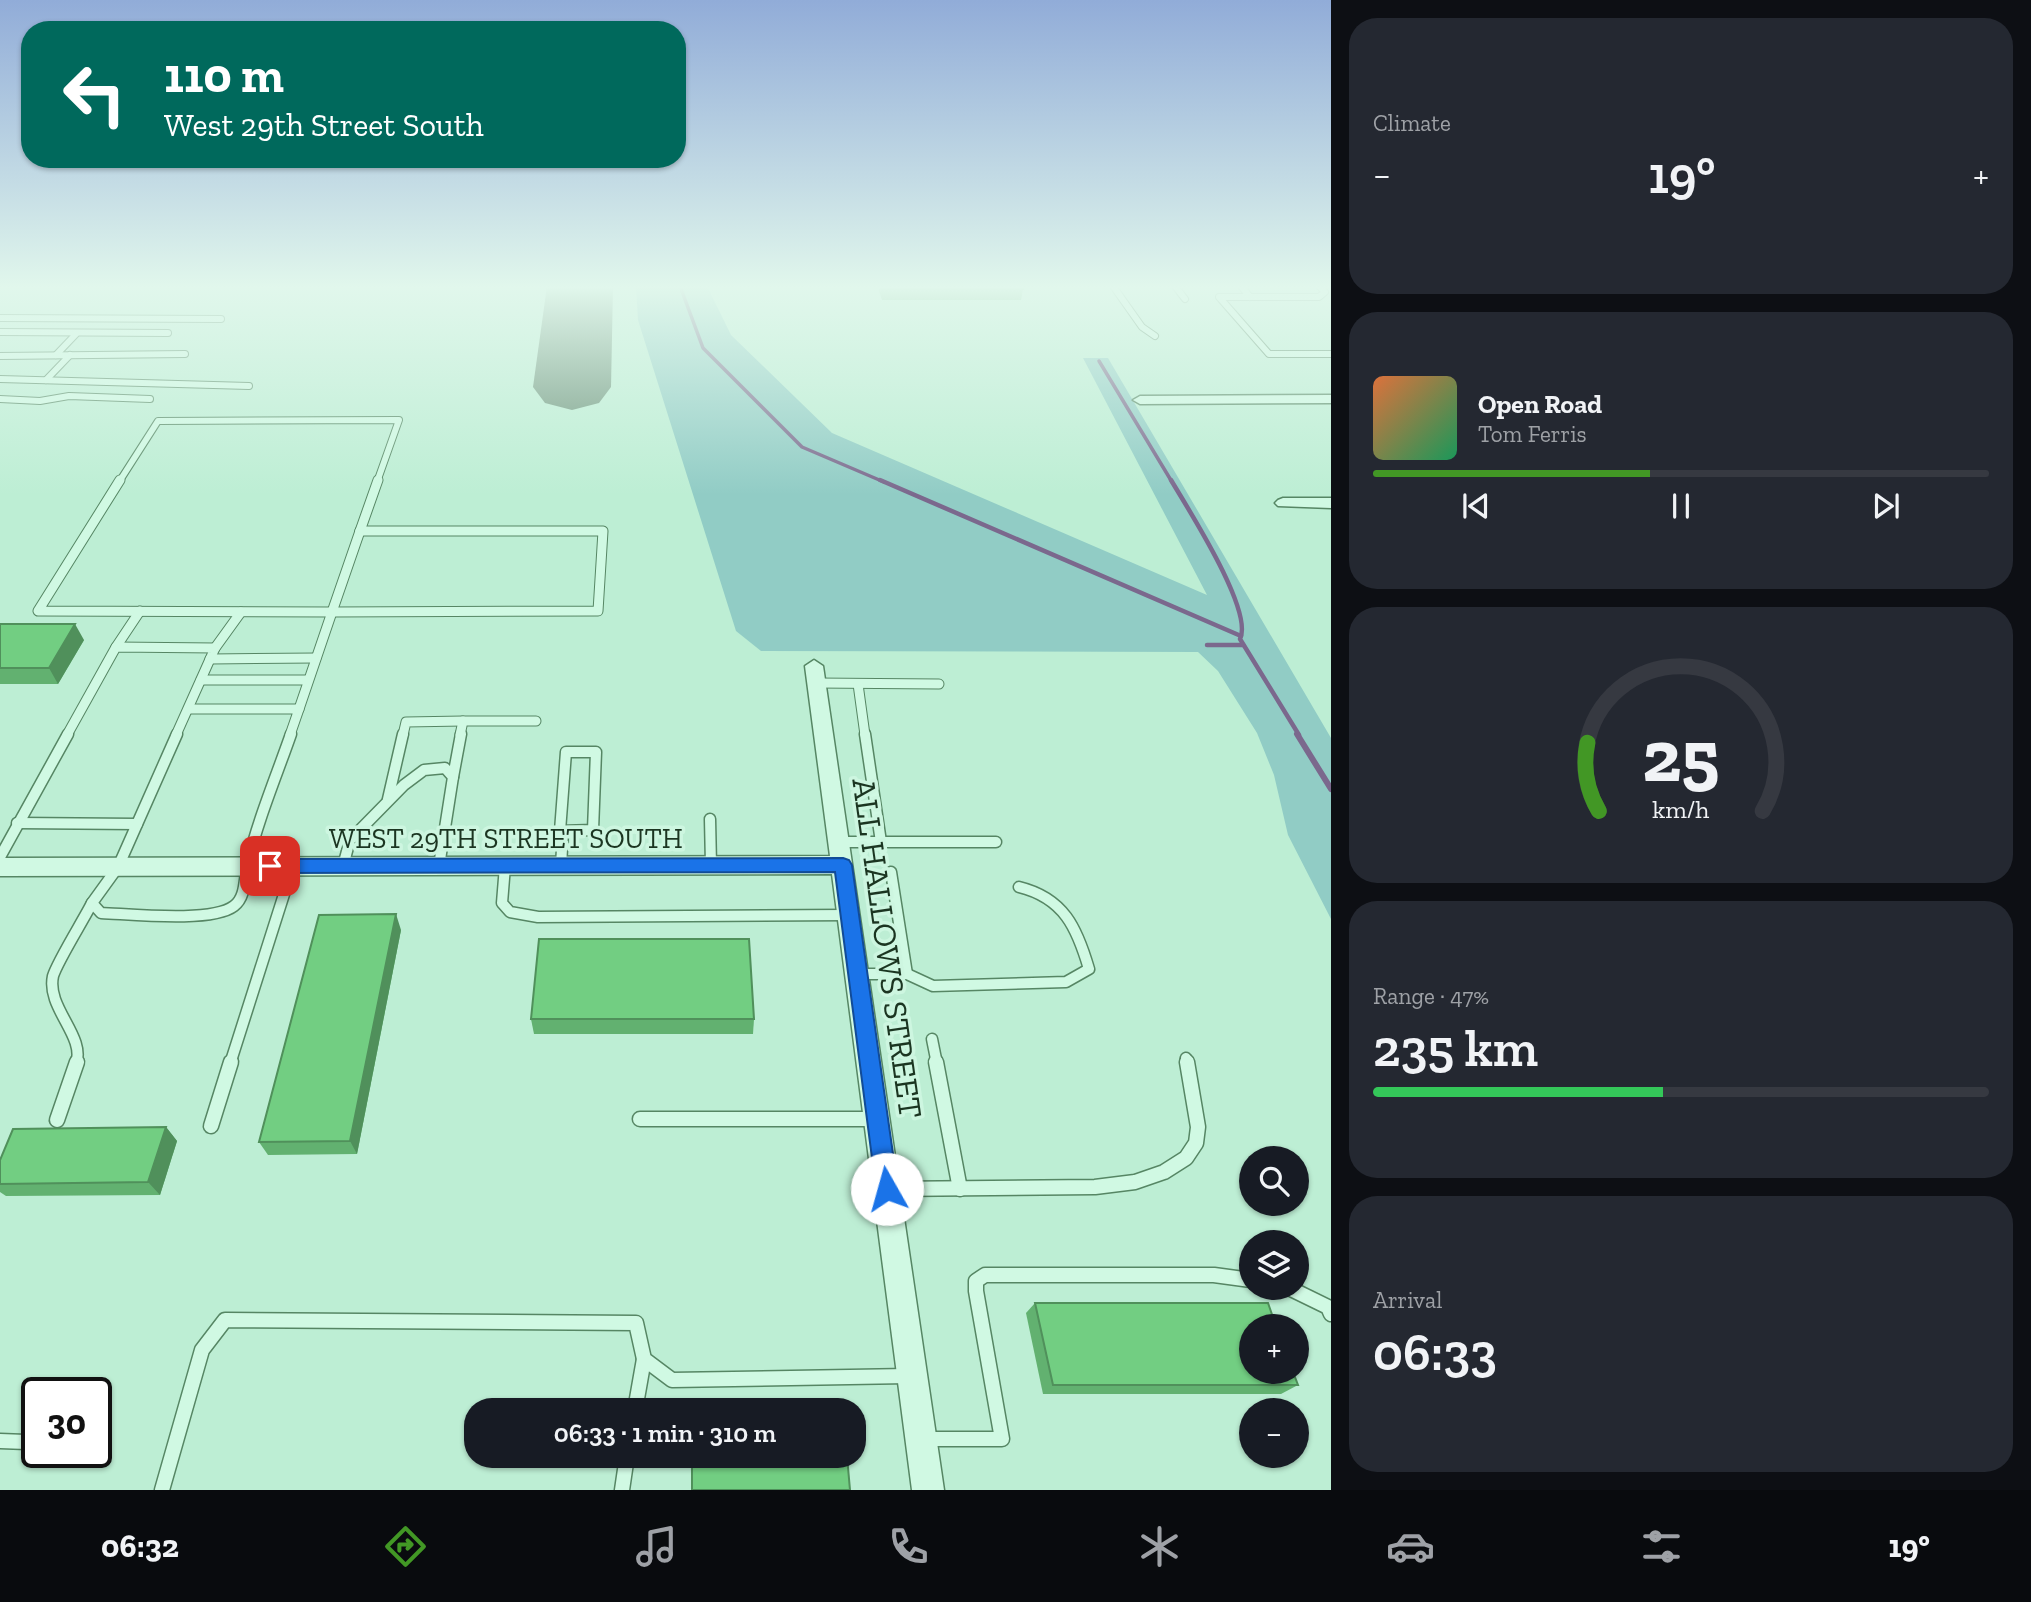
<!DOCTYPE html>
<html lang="en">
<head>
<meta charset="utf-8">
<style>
	body { margin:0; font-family:"Zilla Slab",serif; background:#242831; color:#f1f3f6; height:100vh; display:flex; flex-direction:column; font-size:26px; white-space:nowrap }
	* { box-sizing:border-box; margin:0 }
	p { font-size:23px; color:#9ea1a6 }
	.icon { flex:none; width:38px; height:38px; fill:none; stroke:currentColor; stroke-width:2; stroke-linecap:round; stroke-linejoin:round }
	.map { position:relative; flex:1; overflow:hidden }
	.sheet { display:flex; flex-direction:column; gap:18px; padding:18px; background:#0d0f14; width:700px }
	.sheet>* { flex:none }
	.banner { position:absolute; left:21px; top:21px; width:665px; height:147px; border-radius:28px; box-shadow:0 2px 5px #0004; background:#00695c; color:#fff; overflow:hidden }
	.buttons { position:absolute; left:1239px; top:1146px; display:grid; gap:14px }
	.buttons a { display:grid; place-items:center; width:70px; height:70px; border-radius:50%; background:#171b24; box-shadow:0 2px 5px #0004; font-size:35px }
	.speed { position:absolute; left:21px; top:1377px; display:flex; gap:14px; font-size:35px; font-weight:700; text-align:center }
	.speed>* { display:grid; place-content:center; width:91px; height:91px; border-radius:50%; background:#171b24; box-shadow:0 2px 5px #0004; line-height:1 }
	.speed .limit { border:4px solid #111; border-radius:10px; background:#fff; color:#111 }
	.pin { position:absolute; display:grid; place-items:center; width:60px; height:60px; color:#fff; margin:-30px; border-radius:14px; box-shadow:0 4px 10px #0006 }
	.me { position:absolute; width:77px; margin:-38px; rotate:353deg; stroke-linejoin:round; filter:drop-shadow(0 0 5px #0008) }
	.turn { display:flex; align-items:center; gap:24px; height:147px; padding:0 28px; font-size:32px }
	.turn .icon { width:91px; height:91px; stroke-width:2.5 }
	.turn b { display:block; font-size:49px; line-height:60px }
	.big { font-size:52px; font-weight:600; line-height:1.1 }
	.sheet .widget { flex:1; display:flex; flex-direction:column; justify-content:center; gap:10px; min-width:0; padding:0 24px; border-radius:28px; background:#242831 }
	.sheet .dial { align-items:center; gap:0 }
	.dial svg { height:182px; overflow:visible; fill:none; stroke:#363941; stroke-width:7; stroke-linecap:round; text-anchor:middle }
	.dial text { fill:#f1f3f6; stroke:none }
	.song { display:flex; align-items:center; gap:21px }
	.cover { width:84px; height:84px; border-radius:10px; background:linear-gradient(135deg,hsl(20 70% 55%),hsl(150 70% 35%)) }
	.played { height:7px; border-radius:4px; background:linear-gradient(90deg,#429725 45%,#363941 45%) }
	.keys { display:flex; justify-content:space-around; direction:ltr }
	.heat { display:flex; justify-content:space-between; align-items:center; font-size:38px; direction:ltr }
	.charge { height:10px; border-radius:5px; background:linear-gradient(90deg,#34c759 47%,#363941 0) }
	.trip { position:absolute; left:464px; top:1398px; width:402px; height:70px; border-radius:28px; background:#171b24; box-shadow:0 2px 5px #0004; font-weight:600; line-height:70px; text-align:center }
	.tabs { display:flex; height:112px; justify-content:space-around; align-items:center; background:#090b0e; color:#9ea1a6 }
	.tabs .icon { width:49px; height:49px }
	.tabs .selected { color:#429725 }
	.tabs b { font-size:32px; color:#f1f3f6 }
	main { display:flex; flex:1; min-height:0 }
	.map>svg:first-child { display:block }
	.green { fill:#91ccc5 }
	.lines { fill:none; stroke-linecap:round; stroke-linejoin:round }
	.stream-far2 { stroke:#7b688d; stroke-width:3.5 }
	.stream-far1 { stroke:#7b688d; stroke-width:4.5 }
	.stream { stroke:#7b688d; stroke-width:6 }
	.runway { fill:#6c927a; fill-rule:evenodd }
	.lane-far3-casing { stroke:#568664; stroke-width:8 }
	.lane-far2-casing { stroke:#568664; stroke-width:11 }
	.lane-far1-casing { stroke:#568664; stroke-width:13 }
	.lane-casing { stroke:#568664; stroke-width:17 }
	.street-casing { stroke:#568664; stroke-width:3 }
	.lane-far3 { stroke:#d0f9e3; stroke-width:6 }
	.lane-far2 { stroke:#d0f9e3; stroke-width:9 }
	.lane-far1 { stroke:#d0f9e3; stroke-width:10 }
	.lane { stroke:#d0f9e3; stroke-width:14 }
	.street { fill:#d0f9e3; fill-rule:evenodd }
	.wall { fill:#62b170 }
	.shaded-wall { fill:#50905b }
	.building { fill:#72ce82; stroke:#50905b; stroke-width:2 }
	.route { fill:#1a73e8; stroke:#114b97; stroke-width:2 }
	.labels { text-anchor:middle; stroke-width:7; stroke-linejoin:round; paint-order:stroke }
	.street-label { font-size:28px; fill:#1b3521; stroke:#cdf6e0 }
	.near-street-label { font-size:33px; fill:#1b3521; stroke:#cdf6e0 }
</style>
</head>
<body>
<main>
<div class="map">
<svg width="1331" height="1490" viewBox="0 0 1331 1490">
	<rect width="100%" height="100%" fill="#bdeed4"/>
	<path class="green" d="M 636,286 L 707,286 L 731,335 L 832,433 L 1207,595 L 1083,358 L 1108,358 L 1331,738 L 1331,919 L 1288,835 L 1274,775 L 1257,733 L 1218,671 L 1198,652 L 761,651 L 736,631 L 638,320 Z"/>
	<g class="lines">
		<g class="stream-far2">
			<path d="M 680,286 L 703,348 L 802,447 L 884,482"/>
			<path d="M 1099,361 L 1172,482"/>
		</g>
		<g class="stream-far1">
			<path d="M 880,480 L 1241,636"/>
			<path d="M 1171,480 C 1188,509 1254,611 1240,639 L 1299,735"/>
			<path d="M 1207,645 L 1243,645"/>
		</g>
		<path class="stream" d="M 1297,734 L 1331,789"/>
		<path class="runway" d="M 547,286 L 613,286 L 611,387 L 599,403 L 572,410 L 545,403 L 533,387 Z"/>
		<g class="lane-far3-casing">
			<g id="lane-far3">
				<path d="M 1113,286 L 1142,327 L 1155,336"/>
				<path d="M 1175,286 L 1185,299"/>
				<path d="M 1241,286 L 1250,297"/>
				<path d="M 1319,286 L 1325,292 L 1319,297 L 1219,297 L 1269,354 L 1331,354"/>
				<path d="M 0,318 L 221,319"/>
				<path d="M 0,332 L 168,333"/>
				<path d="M 56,355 L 76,334"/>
				<path d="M 0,356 L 185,354"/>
				<path d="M 0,379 L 249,386"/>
				<path d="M 46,380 L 70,355"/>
				<path d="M 0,399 L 40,401 L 69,396 L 150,399"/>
				<path d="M 119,482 L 158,421 L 399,420 L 377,482"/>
			</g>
		</g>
		<g class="lane-far2-casing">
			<g id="lane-far2">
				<path d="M 120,480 L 38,611 L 332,612"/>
				<path d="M 360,531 L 378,480"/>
				<path d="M 332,612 L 360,531"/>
				<path d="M 332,612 L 598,611 L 603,531 L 360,531"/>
				<path d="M 116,647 L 140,611"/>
				<path d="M 215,648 L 241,612"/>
				<path d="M 210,659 L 316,658"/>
				<path d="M 201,680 L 308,680"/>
				<path d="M 816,683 L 939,684"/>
				<path d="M 858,684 L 865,735"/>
				<path d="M 189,709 L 299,709 L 290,735"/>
				<path d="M 299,709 L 332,612"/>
				<path d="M 67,735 L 116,647 L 215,648 L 176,735"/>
				<path d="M 403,735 L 406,722 L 463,721"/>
				<path d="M 460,735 L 463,721 L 536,721"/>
			</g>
		</g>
		<g class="lane-far1-casing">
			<g id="lane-far1">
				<path d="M 177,734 L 118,867 L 92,903 L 101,913 C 130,914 212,923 234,906 C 246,897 244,879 247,866 C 257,822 276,777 291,734"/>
				<path d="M 865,734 L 881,842"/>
				<path d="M 566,752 L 596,752 L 593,830 L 560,831 Z"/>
				<path d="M 453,777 L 461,734"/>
				<path d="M 388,799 L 403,734"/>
				<path d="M 710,819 L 711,865"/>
				<path d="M 17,823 L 137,824"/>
				<path d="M 840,842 L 996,842"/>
				<path d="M 0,857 L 68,734"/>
				<path d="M 343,866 L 350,840 L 404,785 L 424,770 L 445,768 L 453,777 L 439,866"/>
				<path d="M 505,866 L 502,903 L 510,912 L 538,917 L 848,915"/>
				<path d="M 561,866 L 563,831"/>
				<path d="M 858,974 L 907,974 L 891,872"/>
				<path d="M 907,974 L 933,986 L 1066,982 L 1089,969 C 1077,928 1064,898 1019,887"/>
				<path d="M 932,1039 L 937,1064"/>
				<path d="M 1186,1058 L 1187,1064"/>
				<path d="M 76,1064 C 86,1036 46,1008 53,976 C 57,962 84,919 92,903"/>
				<path d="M 230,1064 L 293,866"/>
			</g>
		</g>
		<g class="lane-casing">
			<g id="lane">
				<path d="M 936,1062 L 960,1189"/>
				<path d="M 640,1119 L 874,1119"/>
				<path d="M 57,1120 L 77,1062"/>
				<path d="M 211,1126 L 231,1062"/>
				<path d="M 888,1189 L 1095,1187 L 1135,1182 L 1164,1172 L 1186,1158 L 1196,1143 L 1198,1127 L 1187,1062"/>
				<path d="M 1289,1288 L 1328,1307 L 1331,1314"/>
				<path d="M 635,1410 L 644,1359"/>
				<path d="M 925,1439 L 1002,1439 L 976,1291 L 976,1281 L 985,1275 L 1214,1275 L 1251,1280"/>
				<path d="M 0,1441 L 26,1442"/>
				<path d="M 162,1490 L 202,1350 L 225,1320 L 636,1323 L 644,1359 L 672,1380 L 908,1376"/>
				<path d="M 622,1490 L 627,1456"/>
			</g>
		</g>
		<g class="street-casing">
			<g id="street">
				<path d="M 1331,395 L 1331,403 L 1140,404 L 1133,400 L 1140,396 Z"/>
				<path d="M 1283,498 L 1331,498 L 1331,508 L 1278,506 L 1275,503 L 1278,500 Z"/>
				<path d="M 814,660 L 823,666 L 944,1490 L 912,1490 L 832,874 L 0,876 L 0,858 L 830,856 L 805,666 Z"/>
			</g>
		</g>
		<use href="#lane-far3" class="lane-far3"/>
		<use href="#lane-far2" class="lane-far2"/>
		<use href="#lane-far1" class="lane-far1"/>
		<use href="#lane" class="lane"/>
		<use href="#street" class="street"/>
	</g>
	<g class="wall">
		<path d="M 879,286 L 1022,286 L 1023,289 L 1021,300 L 882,300 L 879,291 Z"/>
		<path d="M 0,624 L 84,640 L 58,684 L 0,684 Z"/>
		<path d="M 401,930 L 357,1154 L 268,1155 L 259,1142 Z"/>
		<path d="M 531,1019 L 754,1019 L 753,1034 L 534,1034 Z"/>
		<path d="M 166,1127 L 177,1141 L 160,1195 L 6,1196 L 0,1192 L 0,1160 Z"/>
		<path d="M 1035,1303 L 1298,1385 L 1281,1394 L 1043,1394 L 1026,1313 Z"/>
	</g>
	<g class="shaded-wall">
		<path d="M 75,624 L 84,640 L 58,684 L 49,668 Z"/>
		<path d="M 396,914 L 401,930 L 357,1154 L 350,1141 Z"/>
		<path d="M 166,1127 L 177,1141 L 160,1195 L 148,1182 Z"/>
	</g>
	<g class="building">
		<path d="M 882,286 L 1022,286 L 1023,289 L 883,289 Z"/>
		<path d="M 0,624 L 75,624 L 49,668 L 0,668 Z"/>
		<path d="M 396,914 L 350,1141 L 259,1142 L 319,915 Z"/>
		<path d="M 539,939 L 749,939 L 754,1019 L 531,1019 Z"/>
		<path d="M 166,1127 L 148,1182 L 0,1184 L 0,1160 L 13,1129 Z"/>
		<path d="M 1035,1303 L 1268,1303 L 1276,1326 L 1251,1326 L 1251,1372 L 1293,1372 L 1298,1385 L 1053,1385 Z"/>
		<path d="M 692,1456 L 847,1456 L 850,1490 L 692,1490 Z"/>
	</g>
	<linearGradient id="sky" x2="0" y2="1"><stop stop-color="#91acd8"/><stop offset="0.58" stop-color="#e1f7ec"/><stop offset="1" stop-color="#e1f7ec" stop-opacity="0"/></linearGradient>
	<rect width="1331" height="495" fill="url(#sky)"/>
	<path class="route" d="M 843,858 L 849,860 L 852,865 L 898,1189 L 895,1197 L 887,1200 L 879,1197 L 876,1189 L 835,872 L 270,873 L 264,871 L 262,866 L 264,861 L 270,859 Z"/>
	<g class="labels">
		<g class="street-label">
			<text x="506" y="848">WEST 29TH STREET SOUTH</text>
		</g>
		<g class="near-street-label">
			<text transform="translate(888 948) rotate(82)" y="12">ALL HALLOWS STREET</text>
		</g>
	</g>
</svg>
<div class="buttons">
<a><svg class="icon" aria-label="search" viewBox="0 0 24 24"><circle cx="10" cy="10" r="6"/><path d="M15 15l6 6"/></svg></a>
<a><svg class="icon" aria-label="layers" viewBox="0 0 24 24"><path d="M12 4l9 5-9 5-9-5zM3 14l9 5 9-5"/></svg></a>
<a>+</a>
<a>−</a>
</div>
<div class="speed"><div class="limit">30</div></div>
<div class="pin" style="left:270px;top:866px;background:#d93025"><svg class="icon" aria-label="arrive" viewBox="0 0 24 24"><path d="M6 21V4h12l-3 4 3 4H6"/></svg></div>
<svg class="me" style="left:887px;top:1189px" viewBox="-20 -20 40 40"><circle r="19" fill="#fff"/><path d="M0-13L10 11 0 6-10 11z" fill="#1a73e8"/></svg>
<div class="trip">06:33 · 1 min · 310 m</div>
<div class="banner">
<div class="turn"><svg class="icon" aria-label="left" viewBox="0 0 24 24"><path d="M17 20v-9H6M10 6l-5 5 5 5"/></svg><div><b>110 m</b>West 29th Street South</div></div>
</div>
</div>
<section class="sheet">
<div class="widget"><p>Climate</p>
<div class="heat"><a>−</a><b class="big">19°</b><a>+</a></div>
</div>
<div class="widget">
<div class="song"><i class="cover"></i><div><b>Open Road</b><p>Tom Ferris</p></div></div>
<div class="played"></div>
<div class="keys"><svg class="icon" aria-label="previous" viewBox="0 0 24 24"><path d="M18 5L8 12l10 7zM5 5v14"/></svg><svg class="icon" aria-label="pause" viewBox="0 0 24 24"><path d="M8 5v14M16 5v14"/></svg><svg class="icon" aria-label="next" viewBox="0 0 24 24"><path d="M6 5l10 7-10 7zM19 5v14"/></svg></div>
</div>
<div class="widget dial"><svg viewBox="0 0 100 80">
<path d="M14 69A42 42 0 1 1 86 69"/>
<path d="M14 69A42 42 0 0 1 9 39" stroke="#429725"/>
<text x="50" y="56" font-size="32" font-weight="700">25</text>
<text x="50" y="72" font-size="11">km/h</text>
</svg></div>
<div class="widget"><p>Range · 47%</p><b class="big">235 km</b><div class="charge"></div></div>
<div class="widget"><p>Arrival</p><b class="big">06:33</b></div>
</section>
</main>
<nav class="tabs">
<b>06:32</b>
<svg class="icon selected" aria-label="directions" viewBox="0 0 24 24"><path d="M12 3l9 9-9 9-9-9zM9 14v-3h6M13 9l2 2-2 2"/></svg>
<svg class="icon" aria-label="music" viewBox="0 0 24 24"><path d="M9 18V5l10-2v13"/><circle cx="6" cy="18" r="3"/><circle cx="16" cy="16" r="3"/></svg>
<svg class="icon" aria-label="phone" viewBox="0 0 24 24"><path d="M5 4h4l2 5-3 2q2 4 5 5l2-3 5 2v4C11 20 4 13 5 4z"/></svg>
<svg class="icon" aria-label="climate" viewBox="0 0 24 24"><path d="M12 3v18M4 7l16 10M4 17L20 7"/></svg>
<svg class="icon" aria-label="car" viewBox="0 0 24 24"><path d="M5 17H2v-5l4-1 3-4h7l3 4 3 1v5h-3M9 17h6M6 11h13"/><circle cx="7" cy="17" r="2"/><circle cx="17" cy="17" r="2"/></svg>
<svg class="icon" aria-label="filters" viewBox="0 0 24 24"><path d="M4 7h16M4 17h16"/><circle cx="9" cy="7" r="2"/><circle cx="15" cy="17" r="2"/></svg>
<b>19°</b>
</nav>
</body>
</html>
